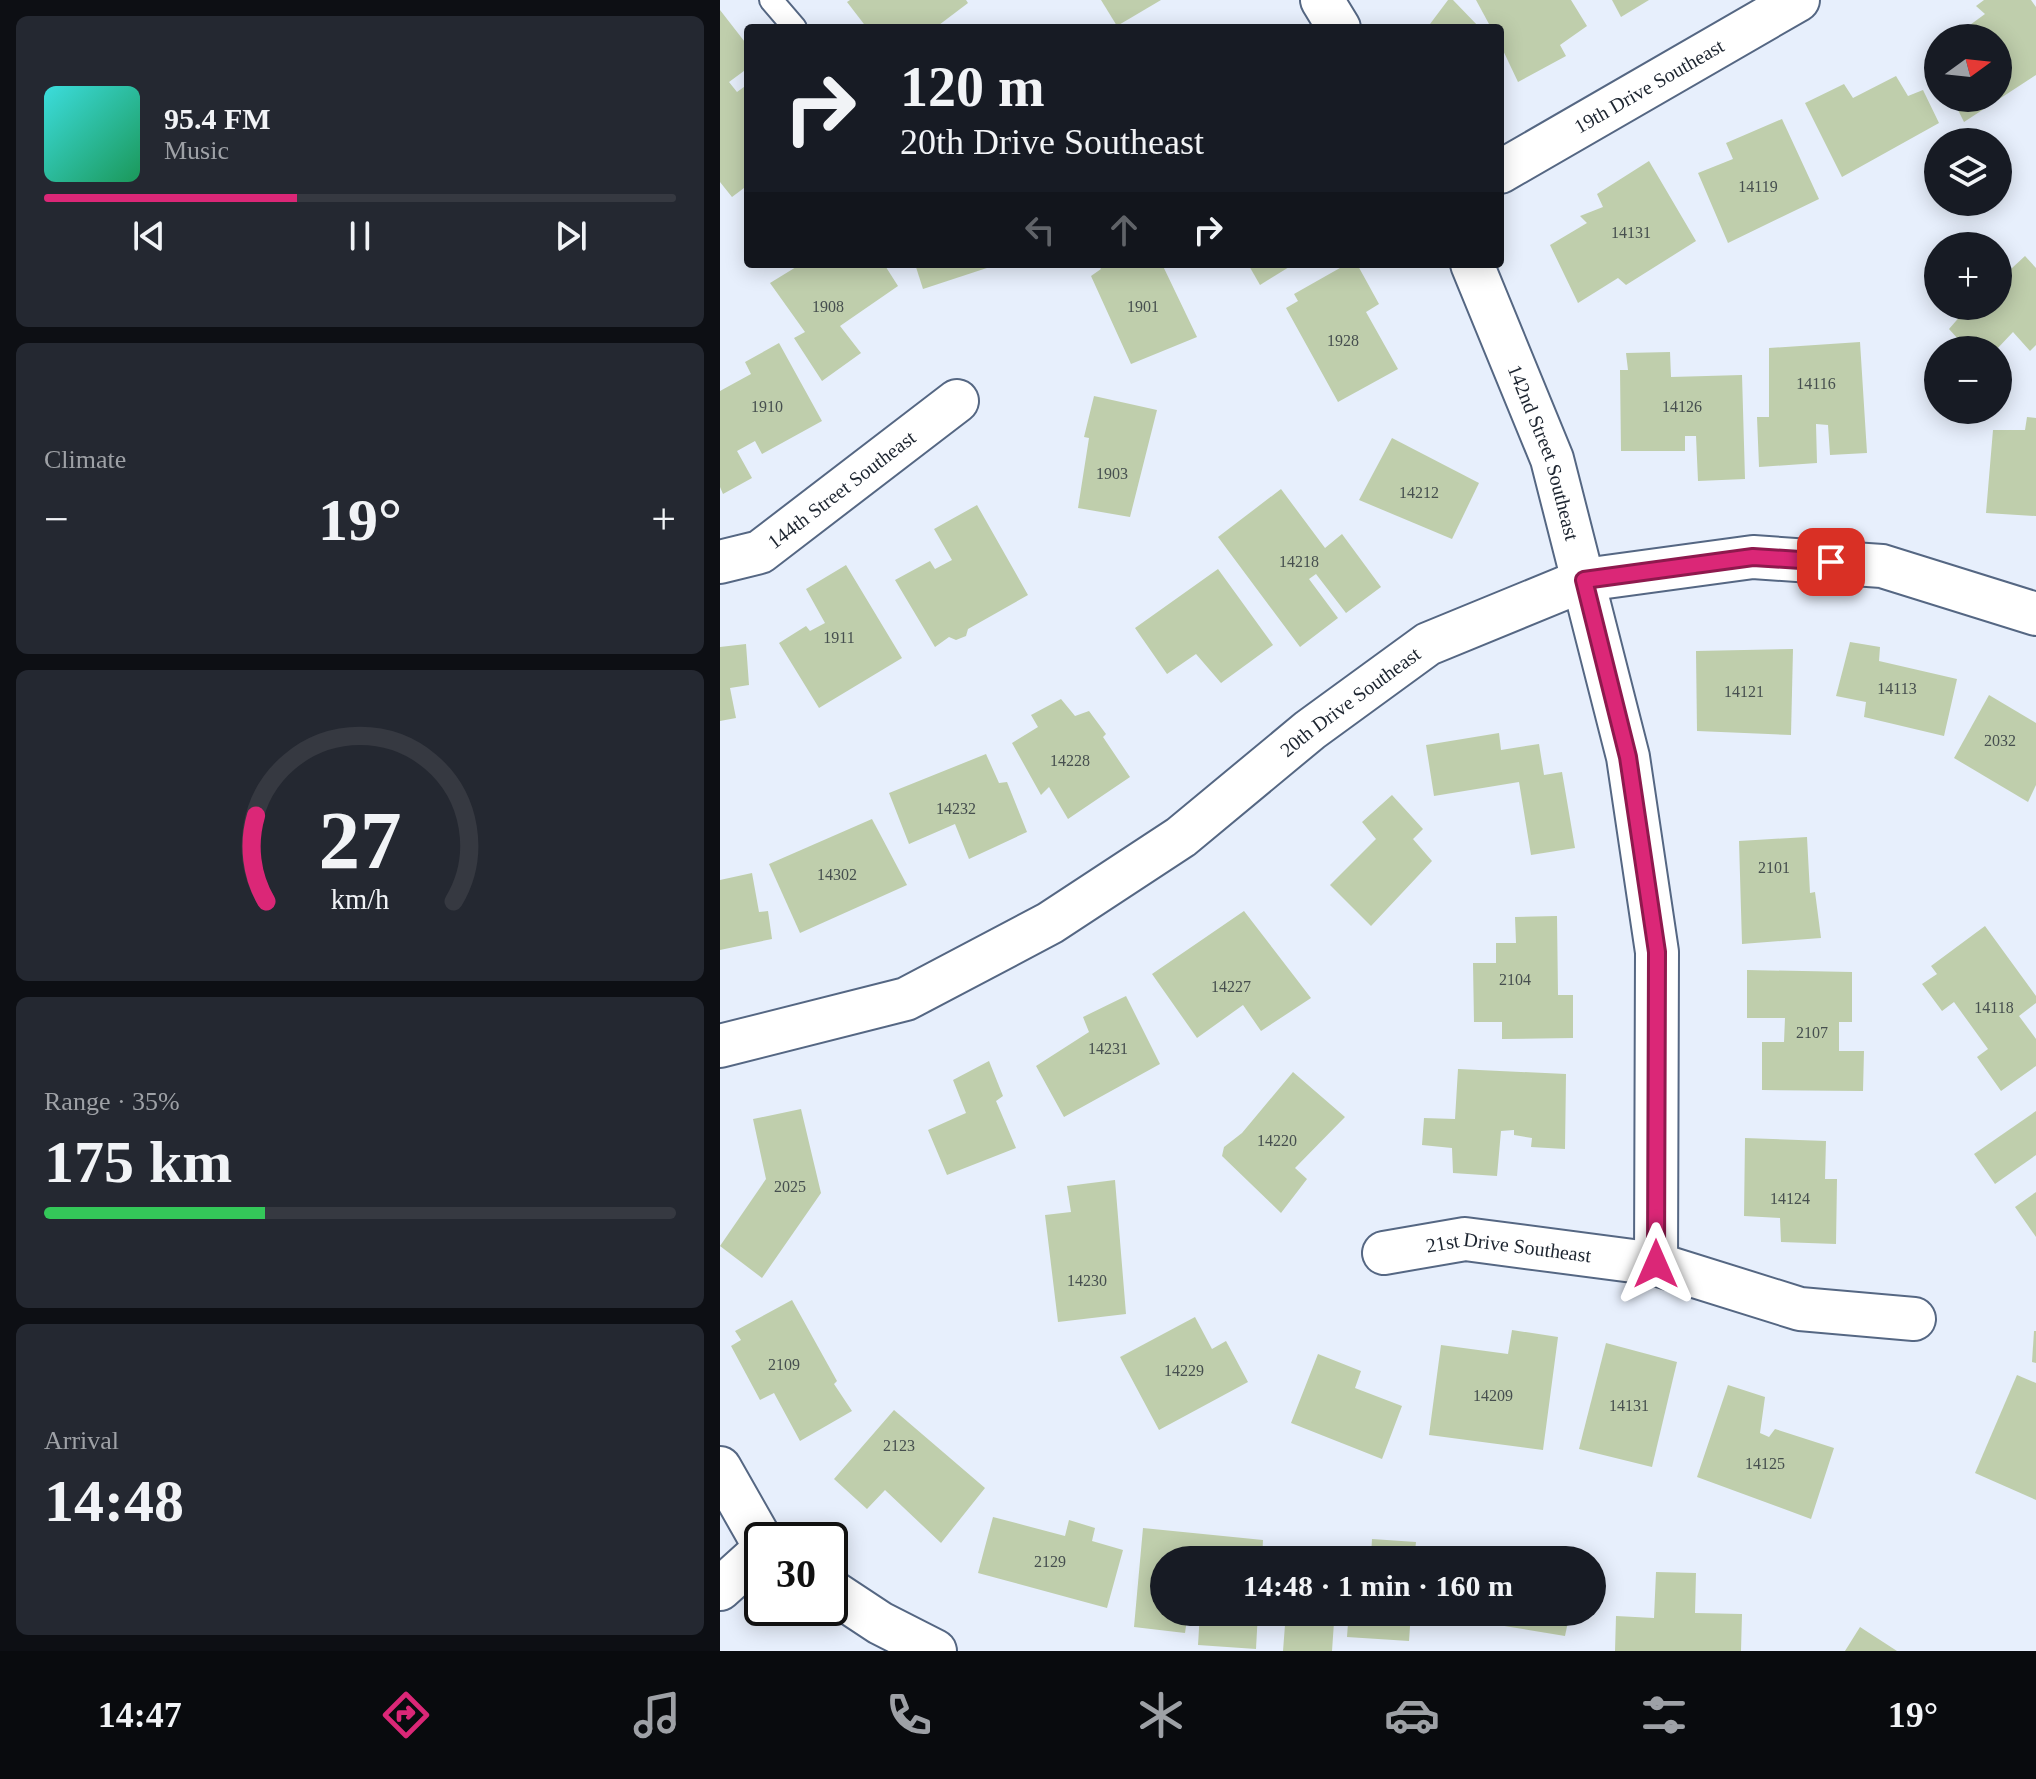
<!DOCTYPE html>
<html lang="en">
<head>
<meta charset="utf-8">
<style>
	body { margin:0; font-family:Georgia,serif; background:#242831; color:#f1f3f6; height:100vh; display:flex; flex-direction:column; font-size:30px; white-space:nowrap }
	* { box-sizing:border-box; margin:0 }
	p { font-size:26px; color:#9ea1a6 }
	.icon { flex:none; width:44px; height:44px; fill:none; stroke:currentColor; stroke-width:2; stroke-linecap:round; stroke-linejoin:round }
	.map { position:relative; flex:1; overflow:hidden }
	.side { display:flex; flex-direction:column; gap:16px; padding:16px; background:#0d0f14; width:720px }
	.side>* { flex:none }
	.guide { position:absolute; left:24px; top:24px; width:760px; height:244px; border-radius:8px; box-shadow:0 4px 20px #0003; background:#171b24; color:#f1f3f6; overflow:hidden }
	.needle { width:52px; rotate:75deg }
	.fabs { position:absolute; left:1204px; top:24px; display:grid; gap:16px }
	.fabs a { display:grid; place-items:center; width:88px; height:88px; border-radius:50%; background:#171b24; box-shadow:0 4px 20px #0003; font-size:40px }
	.speed { position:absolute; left:24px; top:1522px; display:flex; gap:16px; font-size:40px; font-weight:700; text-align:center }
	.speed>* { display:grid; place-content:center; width:104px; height:104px; border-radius:50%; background:#171b24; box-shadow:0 4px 20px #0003; line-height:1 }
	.speed .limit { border:4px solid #111; border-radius:12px; background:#fff; color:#111 }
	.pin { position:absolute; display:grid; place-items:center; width:68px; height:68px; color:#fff; margin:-34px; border-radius:16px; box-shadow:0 4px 12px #0006 }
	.me { position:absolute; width:88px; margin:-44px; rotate:0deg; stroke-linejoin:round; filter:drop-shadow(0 0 6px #0008) }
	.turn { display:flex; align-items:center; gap:28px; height:168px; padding:0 24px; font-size:36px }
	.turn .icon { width:104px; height:104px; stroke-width:2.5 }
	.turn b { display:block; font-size:56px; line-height:68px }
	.lanes { display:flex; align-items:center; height:76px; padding:0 24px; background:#0003; justify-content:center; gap:40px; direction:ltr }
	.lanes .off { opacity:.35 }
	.big { font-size:60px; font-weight:700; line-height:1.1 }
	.side .widget { flex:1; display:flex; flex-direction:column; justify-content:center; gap:12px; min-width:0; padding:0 28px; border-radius:12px; background:#242831 }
	.side .dial { align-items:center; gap:0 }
	.dial svg { height:208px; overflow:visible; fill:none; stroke:#363941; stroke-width:7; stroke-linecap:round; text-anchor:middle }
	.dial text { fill:#f1f3f6; stroke:none }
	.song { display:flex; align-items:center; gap:24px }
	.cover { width:96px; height:96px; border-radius:12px; background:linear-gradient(135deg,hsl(180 70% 55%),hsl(150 70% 35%)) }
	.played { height:8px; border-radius:4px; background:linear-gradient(90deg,#db2777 40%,#363941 40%) }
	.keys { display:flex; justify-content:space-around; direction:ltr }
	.heat { display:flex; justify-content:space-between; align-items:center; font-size:44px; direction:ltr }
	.charge { height:12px; border-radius:6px; background:linear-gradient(90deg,#34c759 35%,#363941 0) }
	.trip { position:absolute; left:430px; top:1546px; width:456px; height:80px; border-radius:40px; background:#171b24; box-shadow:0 4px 20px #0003; font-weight:700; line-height:80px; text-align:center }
	.tab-bar { display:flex; height:128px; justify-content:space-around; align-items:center; background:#090b0e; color:#9ea1a6 }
	.tab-bar .icon { width:56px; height:56px }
	.tab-bar .active { color:#db2777 }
	.tab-bar b { font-size:36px; color:#f1f3f6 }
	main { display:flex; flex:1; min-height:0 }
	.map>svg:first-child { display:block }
	.building { fill:#bfceac }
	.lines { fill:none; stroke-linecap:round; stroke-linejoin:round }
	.lane-casing { stroke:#556783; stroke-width:26 }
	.street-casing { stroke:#556783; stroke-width:46 }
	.lane { stroke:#fff; stroke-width:22 }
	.street { stroke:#fff; stroke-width:42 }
	.route-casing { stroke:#8e194d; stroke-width:20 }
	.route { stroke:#db2777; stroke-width:14 }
	.labels { text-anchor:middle; stroke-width:7; stroke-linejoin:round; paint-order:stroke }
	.number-label { font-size:16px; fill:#464f4f }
	.street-label { font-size:20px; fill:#1d2530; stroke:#e7effc }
</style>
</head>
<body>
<main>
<section class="side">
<div class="widget">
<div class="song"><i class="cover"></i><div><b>95.4 FM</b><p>Music</p></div></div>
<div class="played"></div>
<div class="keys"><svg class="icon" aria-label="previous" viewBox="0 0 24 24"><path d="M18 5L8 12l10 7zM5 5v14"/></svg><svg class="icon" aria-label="pause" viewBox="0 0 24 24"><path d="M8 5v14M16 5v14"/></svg><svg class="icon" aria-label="next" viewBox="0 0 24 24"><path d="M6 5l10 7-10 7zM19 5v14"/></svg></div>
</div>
<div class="widget"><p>Climate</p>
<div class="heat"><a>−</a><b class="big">19°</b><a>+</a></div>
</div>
<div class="widget dial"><svg viewBox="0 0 100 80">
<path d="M14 69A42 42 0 1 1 86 69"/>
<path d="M14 69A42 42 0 0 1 10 36" stroke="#db2777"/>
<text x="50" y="56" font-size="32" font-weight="700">27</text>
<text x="50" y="72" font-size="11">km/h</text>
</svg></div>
<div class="widget"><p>Range · 35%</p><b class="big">175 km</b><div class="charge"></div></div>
<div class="widget"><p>Arrival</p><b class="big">14:48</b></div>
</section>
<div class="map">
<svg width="1316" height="1651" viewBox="0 0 1316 1651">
	<rect width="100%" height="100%" fill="#e7effc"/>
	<g class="building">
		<path d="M 130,0 L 246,0 L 248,3 L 215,28 L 147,28 L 127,2 Z"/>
		<path d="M 381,0 L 441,0 L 397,26 Z"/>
		<path d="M 728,0 L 733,0 L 760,28 L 769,24 L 756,0 L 851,0 L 867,26 L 840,45 L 846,56 L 798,82 L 780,44 L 780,28 L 707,28 Z"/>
		<path d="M 892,0 L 929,0 L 901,17 Z"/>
		<path d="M 1264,0 L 1311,0 L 1316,7 L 1316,75 L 1244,122 L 1232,98 L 1278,98 L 1278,38 L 1232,38 L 1265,14 L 1256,6 Z"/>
		<path d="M 0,10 L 28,46 L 28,68 L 9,82 L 17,92 L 28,84 L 28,185 L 12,197 L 0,182 Z"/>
		<path d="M 1218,49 L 1218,69 L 1211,54 Z"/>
		<path d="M 1176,76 L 1188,96 L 1203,90 L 1219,123 L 1122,177 L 1085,103 L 1124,84 L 1133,98 Z"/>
		<path d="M 1062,119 L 1099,199 L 1008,243 L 978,173 L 1013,159 L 1006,143 Z"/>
		<path d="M 929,161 L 976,241 L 906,285 L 898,278 L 858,303 L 830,245 L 867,223 L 860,216 L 883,207 L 877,194 Z"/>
		<path d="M 1305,256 L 1316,268 L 1316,345 L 1310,351 L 1293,332 L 1276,350 L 1248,350 L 1229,329 L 1249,306 L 1278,306 L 1278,281 Z"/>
		<path d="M 81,264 L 164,264 L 178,286 L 120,326 L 141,353 L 102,381 L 74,338 L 85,332 L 50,283 Z"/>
		<path d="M 195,264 L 276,264 L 276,265 L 203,289 Z"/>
		<path d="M 378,264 L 442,264 L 477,337 L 411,364 L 371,276 L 381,269 Z"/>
		<path d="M 528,264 L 574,264 L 540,285 Z"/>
		<path d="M 627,264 L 637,264 L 659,304 L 646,312 L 678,369 L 618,402 L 566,308 L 578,301 L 574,294 Z"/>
		<path d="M 1140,342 L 1147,453 L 1110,455 L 1108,425 L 1096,424 L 1097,463 L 1039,467 L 1037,417 L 1049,417 L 1049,348 Z"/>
		<path d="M 59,343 L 102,421 L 42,454 L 35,441 L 17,451 L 32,478 L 3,494 L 0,487 L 0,391 L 31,374 L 25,362 Z"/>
		<path d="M 950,352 L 951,377 L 1022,375 L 1025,479 L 978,481 L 976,436 L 965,436 L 965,451 L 901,451 L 900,370 L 908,370 L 906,353 Z"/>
		<path d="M 374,396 L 437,410 L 410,517 L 358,508 L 369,438 L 364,437 Z"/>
		<path d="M 1307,417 L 1316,418 L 1316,516 L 1266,513 L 1273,430 L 1305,430 Z"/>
		<path d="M 672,438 L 759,483 L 732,539 L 639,500 Z"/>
		<path d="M 561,489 L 605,548 L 622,534 L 661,587 L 626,613 L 596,574 L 589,579 L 618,618 L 580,647 L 498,537 Z"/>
		<path d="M 257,505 L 308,595 L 248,629 L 246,636 L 236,640 L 229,637 L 215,647 L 175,580 L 210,561 L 215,569 L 232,560 L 214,529 Z"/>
		<path d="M 126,565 L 182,658 L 99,708 L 59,643 L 86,626 L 90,631 L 105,623 L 86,589 Z"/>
		<path d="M 498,569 L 553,645 L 501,683 L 476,654 L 447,674 L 415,628 Z"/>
		<path d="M 1130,642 L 1160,647 L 1159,661 L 1237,679 L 1224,736 L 1144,717 L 1146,702 L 1116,696 Z"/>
		<path d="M 26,644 L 29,685 L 10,688 L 16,718 L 0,721 L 0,647 Z"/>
		<path d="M 1073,649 L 1071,735 L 977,731 L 976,651 Z"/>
		<path d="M 1269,695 L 1316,723 L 1316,785 L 1308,802 L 1234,758 Z"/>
		<path d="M 341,699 L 355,716 L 369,711 L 386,734 L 383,737 L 410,777 L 348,819 L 329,787 L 321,795 L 292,743 L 318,727 L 311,715 Z"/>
		<path d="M 779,733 L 781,750 L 819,744 L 824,775 L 842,772 L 855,848 L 811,855 L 799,782 L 714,796 L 706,745 Z"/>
		<path d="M 266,754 L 279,783 L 287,782 L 307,832 L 249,859 L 235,824 L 189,844 L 169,793 Z"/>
		<path d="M 672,795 L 703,829 L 693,839 L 712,861 L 651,926 L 610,885 L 656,839 L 642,822 Z"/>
		<path d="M 152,819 L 187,885 L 80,933 L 49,864 Z"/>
		<path d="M 1087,837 L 1090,893 L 1095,892 L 1101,938 L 1022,944 L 1019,841 Z"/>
		<path d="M 32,873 L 39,912 L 48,911 L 52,939 L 0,950 L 0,880 Z"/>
		<path d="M 524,911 L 591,998 L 541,1031 L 523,1005 L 477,1038 L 432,974 Z"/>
		<path d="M 837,916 L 838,995 L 853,995 L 853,1038 L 782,1039 L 782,1022 L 754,1022 L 753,963 L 776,963 L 776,943 L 796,943 L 795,917 Z"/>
		<path d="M 1265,926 L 1316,996 L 1316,1003 L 1299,1016 L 1316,1039 L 1316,1066 L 1281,1091 L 1257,1057 L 1268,1049 L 1234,1002 L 1222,1011 L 1202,984 L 1217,974 L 1211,966 Z"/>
		<path d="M 1027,970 L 1132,972 L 1132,1022 L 1119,1022 L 1119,1051 L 1144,1051 L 1143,1091 L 1042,1090 L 1042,1042 L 1064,1042 L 1065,1018 L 1027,1018 Z"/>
		<path d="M 406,996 L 440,1064 L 344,1117 L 316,1066 L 369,1032 L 363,1017 Z"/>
		<path d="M 269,1061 L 283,1096 L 276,1101 L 296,1148 L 227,1175 L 208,1130 L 246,1113 L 233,1080 Z"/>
		<path d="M 738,1069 L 846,1074 L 845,1149 L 811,1147 L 812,1138 L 794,1135 L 794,1130 L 781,1131 L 777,1176 L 733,1173 L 732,1148 L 702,1145 L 704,1118 L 735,1119 Z"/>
		<path d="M 573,1072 L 625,1117 L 575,1168 L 587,1179 L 561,1213 L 502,1156 L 504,1147 L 522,1133 Z"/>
		<path d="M 81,1109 L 101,1193 L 42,1278 L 0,1246 L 46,1179 L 33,1119 Z"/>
		<path d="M 1316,1111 L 1316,1155 L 1275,1184 L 1254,1154 Z"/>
		<path d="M 1025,1138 L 1106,1141 L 1105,1179 L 1117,1179 L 1116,1244 L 1061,1242 L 1060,1218 L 1024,1216 Z"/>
		<path d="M 395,1180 L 406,1314 L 338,1322 L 325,1215 L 351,1212 L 347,1186 Z"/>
		<path d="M 1316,1192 L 1316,1237 L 1295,1207 Z"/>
		<path d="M 72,1300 L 117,1381 L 114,1384 L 132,1411 L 80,1441 L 54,1393 L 40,1400 L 11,1346 L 21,1340 L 15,1331 Z"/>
		<path d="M 475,1317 L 492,1349 L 506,1341 L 528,1382 L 439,1430 L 400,1357 Z"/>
		<path d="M 792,1330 L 838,1337 L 823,1450 L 709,1435 L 721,1345 L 788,1354 Z"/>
		<path d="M 1314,1331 L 1316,1331 L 1316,1363 L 1312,1362 Z"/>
		<path d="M 886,1343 L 957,1362 L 932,1467 L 859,1449 Z"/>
		<path d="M 598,1354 L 641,1371 L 635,1388 L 682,1406 L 662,1459 L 571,1423 Z"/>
		<path d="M 1297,1375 L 1316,1383 L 1316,1500 L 1255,1473 Z"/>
		<path d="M 1008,1385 L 1045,1397 L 1040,1433 L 1049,1437 L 1055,1429 L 1114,1448 L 1091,1519 L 977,1477 Z"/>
		<path d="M 174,1410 L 265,1488 L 221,1543 L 165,1490 L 147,1509 L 114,1479 Z"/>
		<path d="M 273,1517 L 345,1536 L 349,1520 L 375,1528 L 372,1541 L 403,1550 L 387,1608 L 258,1573 Z"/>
		<path d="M 423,1528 L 543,1540 L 542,1560 L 444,1560 L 444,1612 L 468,1612 L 465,1633 L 414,1627 Z"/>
		<path d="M 652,1539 L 696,1542 L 694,1560 L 570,1560 L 571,1550 L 651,1556 Z"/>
		<path d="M 754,1546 L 824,1558 L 824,1560 L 750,1560 Z"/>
		<path d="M 936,1572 L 976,1573 L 975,1613 L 1022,1614 L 1021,1651 L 895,1651 L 896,1616 L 934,1618 Z"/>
		<path d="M 480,1612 L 538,1612 L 536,1649 L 478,1645 Z"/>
		<path d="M 566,1612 L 691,1612 L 689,1641 L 627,1637 L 628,1623 L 614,1622 L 612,1651 L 563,1651 Z"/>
		<path d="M 723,1612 L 850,1612 L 845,1636 L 723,1616 Z"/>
		<path d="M 1140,1627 L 1177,1651 L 1125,1651 Z"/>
	</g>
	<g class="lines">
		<g class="lane-casing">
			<path id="lane" d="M 51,0 L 75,28"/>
		</g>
		<g class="street-casing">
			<g id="street">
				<path d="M 602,0 L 619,28"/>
				<path id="s1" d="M 780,172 L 1078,0"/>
				<path id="s2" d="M 752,264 L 832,459 L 908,757 L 937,952 L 936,1264"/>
				<path id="s3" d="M 0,562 L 40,552 L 237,401"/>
				<path id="s4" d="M 0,1046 L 186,999 L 330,923 L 461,837 L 590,730 L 708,644 L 864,580 L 1033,557 L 1162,566 L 1316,614"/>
				<path id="s5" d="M 664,1253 L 745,1239 L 936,1264 L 1080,1309 L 1194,1319"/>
				<path d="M 0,1468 L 42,1542"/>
				<path d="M 0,1589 L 42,1551"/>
				<path d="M 110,1590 L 160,1623 L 215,1651"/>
			</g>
		</g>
		<use href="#lane" class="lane"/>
		<use href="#street" class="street"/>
	</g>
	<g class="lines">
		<g class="route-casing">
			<path id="route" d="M 936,1264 L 937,952 L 908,757 L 864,580 L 1033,557 L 1111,562"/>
		</g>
		<use href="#route" class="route"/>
	</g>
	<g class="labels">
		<g class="number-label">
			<text x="1038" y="192">14119</text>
			<text x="911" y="238">14131</text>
			<text x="108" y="312">1908</text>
			<text x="423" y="312">1901</text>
			<text x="623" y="346">1928</text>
			<text x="1096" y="389">14116</text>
			<text x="47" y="412">1910</text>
			<text x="962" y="412">14126</text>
			<text x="392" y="479">1903</text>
			<text x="699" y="498">14212</text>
			<text x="579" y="567">14218</text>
			<text x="119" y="643">1911</text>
			<text x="1177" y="694">14113</text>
			<text x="1024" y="697">14121</text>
			<text x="1280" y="746">2032</text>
			<text x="350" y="766">14228</text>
			<text x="236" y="814">14232</text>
			<text x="1054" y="873">2101</text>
			<text x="117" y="880">14302</text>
			<text x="795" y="985">2104</text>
			<text x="511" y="992">14227</text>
			<text x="1274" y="1013">14118</text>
			<text x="1092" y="1038">2107</text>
			<text x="388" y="1054">14231</text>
			<text x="557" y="1146">14220</text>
			<text x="70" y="1192">2025</text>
			<text x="1070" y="1204">14124</text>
			<text x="367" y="1286">14230</text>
			<text x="64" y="1370">2109</text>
			<text x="464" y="1376">14229</text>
			<text x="773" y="1401">14209</text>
			<text x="909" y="1411">14131</text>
			<text x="179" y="1451">2123</text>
			<text x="1045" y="1469">14125</text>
			<text x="330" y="1567">2129</text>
		</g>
		<g class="street-label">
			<text dy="7" stroke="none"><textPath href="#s1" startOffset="172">19th Drive Southeast</textPath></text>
			<text dy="7" stroke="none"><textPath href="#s2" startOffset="202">142nd Street Southeast</textPath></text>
			<text dy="7" stroke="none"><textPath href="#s3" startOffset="144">144th Street Southeast</textPath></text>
			<text dy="7" stroke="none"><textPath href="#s4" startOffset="728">20th Drive Southeast</textPath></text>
			<text dy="7" stroke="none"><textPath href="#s5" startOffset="126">21st Drive Southeast</textPath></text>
		</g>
	</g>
</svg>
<div class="fabs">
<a><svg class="needle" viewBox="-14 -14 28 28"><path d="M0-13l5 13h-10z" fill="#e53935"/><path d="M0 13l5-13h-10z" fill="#9ea1a6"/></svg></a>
<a><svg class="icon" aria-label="layers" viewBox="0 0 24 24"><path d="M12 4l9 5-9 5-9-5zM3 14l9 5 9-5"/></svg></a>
<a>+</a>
<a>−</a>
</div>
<div class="speed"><div class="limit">30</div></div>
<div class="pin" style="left:1111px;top:562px;background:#d93025"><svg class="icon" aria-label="arrive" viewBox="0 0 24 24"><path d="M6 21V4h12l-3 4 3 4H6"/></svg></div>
<svg class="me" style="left:936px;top:1264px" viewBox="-20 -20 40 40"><path d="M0-17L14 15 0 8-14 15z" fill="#db2777" stroke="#fff" stroke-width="4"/></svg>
<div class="trip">14:48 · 1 min · 160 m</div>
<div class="guide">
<div class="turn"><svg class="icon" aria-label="right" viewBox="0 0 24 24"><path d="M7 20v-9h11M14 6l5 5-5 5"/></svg><div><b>120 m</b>20th Drive Southeast</div></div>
<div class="lanes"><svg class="icon off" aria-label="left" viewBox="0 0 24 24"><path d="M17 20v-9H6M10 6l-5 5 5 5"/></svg><svg class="icon off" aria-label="ahead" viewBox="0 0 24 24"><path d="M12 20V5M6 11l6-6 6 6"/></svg><svg class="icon" aria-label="right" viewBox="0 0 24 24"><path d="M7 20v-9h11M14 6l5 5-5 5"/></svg></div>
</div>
</div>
</main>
<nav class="tab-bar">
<b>14:47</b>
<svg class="icon active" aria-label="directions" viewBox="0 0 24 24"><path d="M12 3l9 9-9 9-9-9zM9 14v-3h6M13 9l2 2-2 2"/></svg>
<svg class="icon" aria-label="music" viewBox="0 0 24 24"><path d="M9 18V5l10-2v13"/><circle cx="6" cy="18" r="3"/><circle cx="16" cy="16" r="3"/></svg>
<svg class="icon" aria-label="phone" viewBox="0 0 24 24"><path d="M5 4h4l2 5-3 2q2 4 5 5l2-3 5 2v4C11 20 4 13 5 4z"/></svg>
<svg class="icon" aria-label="climate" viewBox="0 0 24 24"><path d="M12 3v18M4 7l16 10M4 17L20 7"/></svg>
<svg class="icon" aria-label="car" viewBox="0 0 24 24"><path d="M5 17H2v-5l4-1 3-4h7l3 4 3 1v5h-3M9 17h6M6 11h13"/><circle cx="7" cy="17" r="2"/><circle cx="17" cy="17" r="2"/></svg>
<svg class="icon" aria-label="filters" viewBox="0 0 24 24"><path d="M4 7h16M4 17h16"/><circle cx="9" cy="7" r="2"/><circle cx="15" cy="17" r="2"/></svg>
<b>19°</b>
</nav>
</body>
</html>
